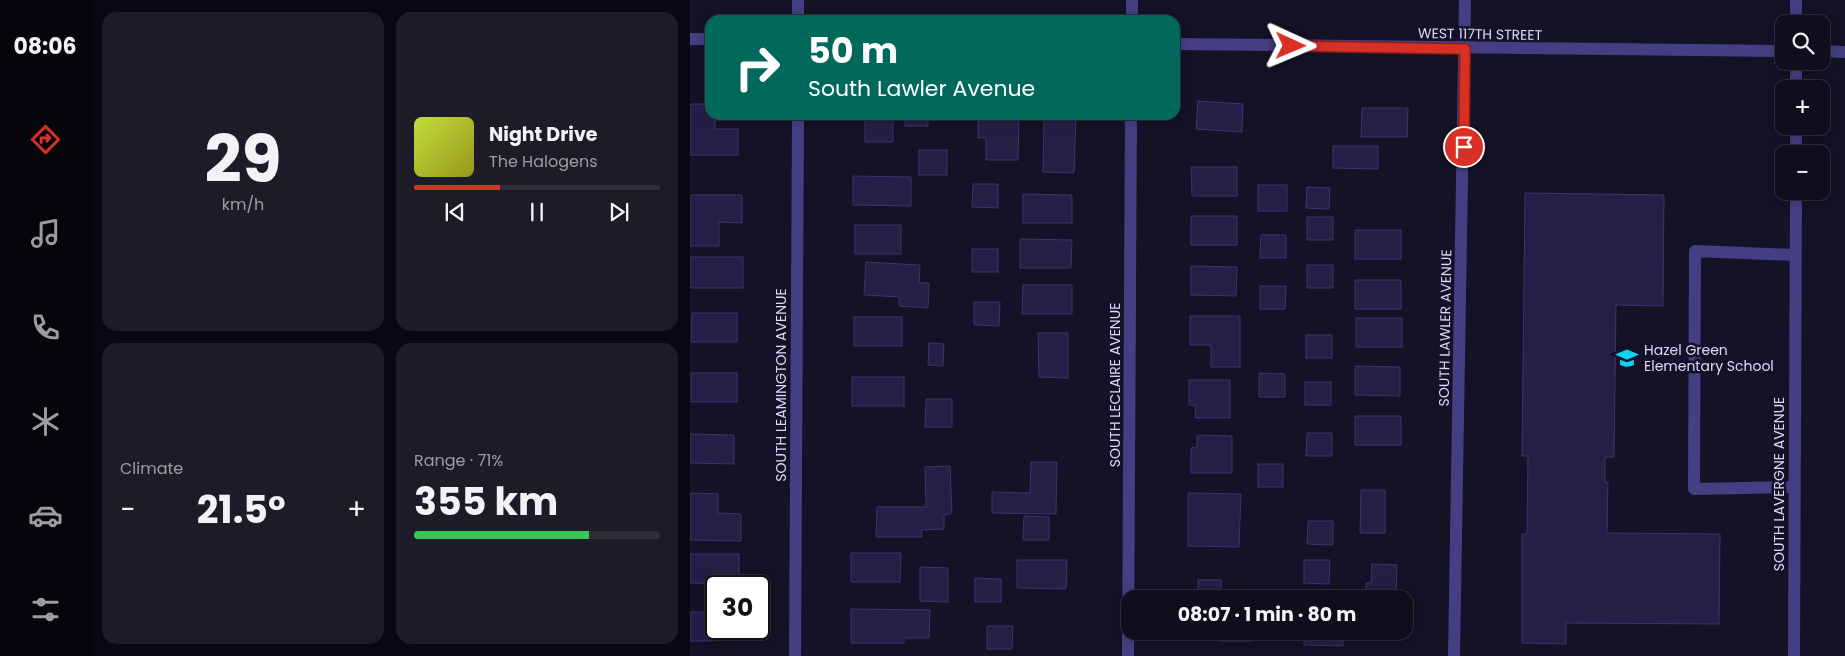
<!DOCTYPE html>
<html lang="en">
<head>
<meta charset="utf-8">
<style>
	body { margin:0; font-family:Poppins,sans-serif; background:#1e1b29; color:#f1f3f6; height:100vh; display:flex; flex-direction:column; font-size:19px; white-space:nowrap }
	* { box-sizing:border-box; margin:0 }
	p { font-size:16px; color:#9c9ca3 }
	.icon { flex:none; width:28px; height:28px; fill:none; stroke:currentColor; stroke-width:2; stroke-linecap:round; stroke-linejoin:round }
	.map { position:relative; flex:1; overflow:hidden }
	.side { display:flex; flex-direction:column; gap:12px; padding:12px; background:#09070f; width:600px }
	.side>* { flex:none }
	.banner { position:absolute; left:15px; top:15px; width:475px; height:105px; border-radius:15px; box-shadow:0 2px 12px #0003,0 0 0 1px #302d3b; background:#00695c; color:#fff; overflow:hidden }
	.tools { position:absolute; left:1085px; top:15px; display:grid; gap:10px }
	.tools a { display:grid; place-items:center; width:55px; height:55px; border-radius:10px; background:#100d1c; box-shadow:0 2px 12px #0003,0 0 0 1px #302d3b; font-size:25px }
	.speed { position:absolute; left:15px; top:575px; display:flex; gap:10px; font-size:25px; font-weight:700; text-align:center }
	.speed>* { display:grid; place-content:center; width:65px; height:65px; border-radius:50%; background:#100d1c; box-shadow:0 2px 12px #0003,0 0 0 1px #302d3b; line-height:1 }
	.speed .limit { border:2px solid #111; border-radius:8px; background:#fff; color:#111 }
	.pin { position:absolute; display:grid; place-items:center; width:42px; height:42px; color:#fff; margin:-21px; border:2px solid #fff; border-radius:50%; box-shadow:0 1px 5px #0007 }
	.me { position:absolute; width:55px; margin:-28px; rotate:91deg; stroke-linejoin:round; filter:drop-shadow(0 0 4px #0008) }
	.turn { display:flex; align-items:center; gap:18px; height:105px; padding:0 20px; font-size:22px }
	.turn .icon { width:65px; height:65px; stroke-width:2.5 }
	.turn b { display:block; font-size:35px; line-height:42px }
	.big { font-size:38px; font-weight:700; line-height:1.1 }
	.side .widget { flex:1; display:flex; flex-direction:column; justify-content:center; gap:8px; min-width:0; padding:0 18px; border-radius:15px; background:#1e1b29 }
	.side .dial { align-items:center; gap:0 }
	.dial b { font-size:65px; line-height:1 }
	.song { display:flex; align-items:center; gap:15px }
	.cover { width:60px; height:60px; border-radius:8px; background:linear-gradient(135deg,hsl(70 70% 55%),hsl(60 70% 35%)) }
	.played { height:5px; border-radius:2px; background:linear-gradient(90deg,#d93025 35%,#302d3b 35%) }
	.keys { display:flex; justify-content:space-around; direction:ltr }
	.heat { display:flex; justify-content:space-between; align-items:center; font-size:28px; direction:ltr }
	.charge { height:8px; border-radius:4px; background:linear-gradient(90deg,#34c759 71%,#302d3b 0) }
	.side .tiles { flex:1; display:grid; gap:12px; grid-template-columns:repeat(2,1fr) }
	.trip { position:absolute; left:431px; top:590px; width:292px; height:50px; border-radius:15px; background:#100d1c; box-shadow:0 2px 12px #0003,0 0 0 1px #302d3b; font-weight:700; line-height:50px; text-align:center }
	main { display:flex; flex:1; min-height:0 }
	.tab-bar { display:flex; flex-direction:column; width:90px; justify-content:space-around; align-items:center; background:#06050b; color:#9c9ca3 }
	.tab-bar .icon { width:35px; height:35px }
	.tab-bar .on { color:#d93025 }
	.tab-bar b { font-size:22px; color:#f1f3f6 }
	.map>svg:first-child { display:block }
	.building { fill:#271e46; stroke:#403270 }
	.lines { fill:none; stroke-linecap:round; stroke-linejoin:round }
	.minor { stroke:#443f82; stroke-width:12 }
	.route-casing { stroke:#8d1f18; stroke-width:12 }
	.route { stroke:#d93025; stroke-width:9 }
	.labels { text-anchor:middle; stroke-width:5; stroke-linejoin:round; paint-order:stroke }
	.street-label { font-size:14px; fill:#ded8fc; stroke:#151126 }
	.poi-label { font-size:14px; fill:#ded8fc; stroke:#151126; text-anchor:start }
</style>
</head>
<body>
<main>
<nav class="tab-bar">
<b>08:06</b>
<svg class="icon on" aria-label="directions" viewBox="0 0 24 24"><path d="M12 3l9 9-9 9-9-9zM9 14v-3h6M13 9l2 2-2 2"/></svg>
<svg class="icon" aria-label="music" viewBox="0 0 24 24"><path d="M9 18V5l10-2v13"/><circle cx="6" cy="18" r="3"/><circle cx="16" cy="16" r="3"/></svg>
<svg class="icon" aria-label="phone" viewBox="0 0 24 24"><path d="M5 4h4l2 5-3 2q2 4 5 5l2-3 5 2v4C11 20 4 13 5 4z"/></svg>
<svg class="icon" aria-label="climate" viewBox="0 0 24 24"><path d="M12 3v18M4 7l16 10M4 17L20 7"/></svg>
<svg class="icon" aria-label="car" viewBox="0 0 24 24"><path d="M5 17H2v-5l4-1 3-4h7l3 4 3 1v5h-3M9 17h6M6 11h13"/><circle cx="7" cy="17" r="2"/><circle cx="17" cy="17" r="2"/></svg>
<svg class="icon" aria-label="filters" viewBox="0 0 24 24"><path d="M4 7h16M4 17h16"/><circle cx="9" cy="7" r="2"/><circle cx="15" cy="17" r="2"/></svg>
</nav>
<section class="side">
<div class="tiles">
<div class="widget dial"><b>29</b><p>km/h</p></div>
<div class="widget">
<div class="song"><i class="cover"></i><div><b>Night Drive</b><p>The Halogens</p></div></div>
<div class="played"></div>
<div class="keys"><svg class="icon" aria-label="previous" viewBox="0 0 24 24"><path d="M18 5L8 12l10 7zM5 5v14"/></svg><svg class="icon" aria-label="pause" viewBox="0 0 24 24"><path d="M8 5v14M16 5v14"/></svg><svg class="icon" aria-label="next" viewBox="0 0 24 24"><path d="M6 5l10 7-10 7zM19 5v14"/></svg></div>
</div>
<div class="widget"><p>Climate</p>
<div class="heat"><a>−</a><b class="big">21.5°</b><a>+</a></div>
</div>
<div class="widget"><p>Range · 71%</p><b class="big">355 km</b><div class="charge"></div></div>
</div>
</section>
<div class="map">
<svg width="1155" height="656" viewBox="0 0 1155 656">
	<rect width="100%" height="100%" fill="#151126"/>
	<g class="building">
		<path d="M 508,101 L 553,104 L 552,132 L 506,129 Z"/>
		<path d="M 0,104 L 20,104 L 20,115 L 25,115 L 25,129 L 48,129 L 48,155 L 0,155 Z"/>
		<path d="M 672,108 L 718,108 L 717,137 L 671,137 Z"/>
		<path d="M 167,115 L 203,115 L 203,142 L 175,142 L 175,117 Z"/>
		<rect x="215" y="115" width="23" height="11"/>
		<path d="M 288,115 L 329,115 L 328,160 L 296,160 L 296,138 L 288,138 Z"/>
		<path d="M 354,115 L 386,115 L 384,173 L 353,172 Z"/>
		<path d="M 643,146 L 688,146 L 688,169 L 643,168 Z"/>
		<rect x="229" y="150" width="28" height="25"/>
		<path d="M 501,167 L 547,167 L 547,196 L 502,196 Z"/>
		<path d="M 163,176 L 221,177 L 221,206 L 163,205 Z"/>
		<path d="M 283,184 L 308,184 L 308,208 L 282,207 Z"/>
		<rect x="568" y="185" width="29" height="26"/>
		<path d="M 617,187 L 640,188 L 639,209 L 616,208 Z"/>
		<path d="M 835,193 L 974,195 L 973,306 L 926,305 L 924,457 L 915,457 L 915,482 L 918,482 L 917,533 L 1030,534 L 1029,624 L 876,623 L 876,644 L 832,643 L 832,534 L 837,534 L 838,456 L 832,456 Z"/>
		<path d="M 333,194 L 382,195 L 382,223 L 333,223 Z"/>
		<path d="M 0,195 L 52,195 L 52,223 L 29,222 L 29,246 L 0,246 Z"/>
		<rect x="501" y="216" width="46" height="29"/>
		<rect x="617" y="217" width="26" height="23"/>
		<rect x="165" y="225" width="46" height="29"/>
		<rect x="665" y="230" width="46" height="29"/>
		<path d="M 571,235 L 596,235 L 596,258 L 570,258 Z"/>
		<path d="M 330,239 L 382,240 L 381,268 L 330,268 Z"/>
		<rect x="282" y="249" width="26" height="23"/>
		<rect x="0" y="257" width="53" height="31"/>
		<path d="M 176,262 L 230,265 L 229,283 L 239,283 L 238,308 L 209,306 L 209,297 L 174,295 Z"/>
		<rect x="617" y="265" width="26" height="23"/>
		<path d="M 501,266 L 547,267 L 546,296 L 501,295 Z"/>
		<rect x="665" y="280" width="46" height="29"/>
		<path d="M 333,285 L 382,285 L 382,314 L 332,314 Z"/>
		<path d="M 570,286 L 596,286 L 595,309 L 570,309 Z"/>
		<path d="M 284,302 L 310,302 L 309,326 L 284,325 Z"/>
		<path d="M 2,313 L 47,313 L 47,342 L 1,342 Z"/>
		<path d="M 500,316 L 550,316 L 550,367 L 521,367 L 521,345 L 500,345 Z"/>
		<rect x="164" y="317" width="48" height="29"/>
		<rect x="666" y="318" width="46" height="29"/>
		<path d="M 348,333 L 378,333 L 378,378 L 349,377 Z"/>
		<rect x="616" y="335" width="26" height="23"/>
		<path d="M 239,343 L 254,344 L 253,366 L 238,365 Z"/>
		<path d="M 665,366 L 710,367 L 710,396 L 665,395 Z"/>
		<rect x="1" y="373" width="46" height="29"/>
		<path d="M 569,373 L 595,374 L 595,397 L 569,397 Z"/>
		<rect x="162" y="377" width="52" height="29"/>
		<path d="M 499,380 L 540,380 L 540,418 L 505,418 L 506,405 L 499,405 Z"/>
		<rect x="615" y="382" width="26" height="23"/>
		<path d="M 236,399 L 262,399 L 262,427 L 235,427 Z"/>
		<rect x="665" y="416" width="46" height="29"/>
		<path d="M 617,433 L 642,433 L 642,456 L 616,456 Z"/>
		<path d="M 0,434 L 44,435 L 44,464 L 0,463 Z"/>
		<path d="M 507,435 L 542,436 L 542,473 L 501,473 L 501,448 L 507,447 Z"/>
		<path d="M 341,462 L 367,462 L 366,514 L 302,513 L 302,492 L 340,493 Z"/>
		<rect x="568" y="464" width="25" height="23"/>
		<path d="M 260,466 L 262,513 L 254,515 L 254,529 L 231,530 L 232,537 L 186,537 L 187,507 L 236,507 L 235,467 Z"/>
		<path d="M 671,490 L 695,490 L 695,533 L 670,533 Z"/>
		<path d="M 0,493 L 28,494 L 28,513 L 51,514 L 51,541 L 0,540 Z"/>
		<path d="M 498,493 L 551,494 L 549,547 L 498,546 Z"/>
		<path d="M 334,516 L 359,517 L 359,540 L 333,540 Z"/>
		<path d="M 618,521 L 643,521 L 643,545 L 617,544 Z"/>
		<path d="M 161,553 L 211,553 L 210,582 L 161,582 Z"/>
		<path d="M 0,554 L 49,554 L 49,584 L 0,583 Z"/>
		<path d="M 327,560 L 377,560 L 376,589 L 327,588 Z"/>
		<path d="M 614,560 L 640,560 L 639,584 L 614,583 Z"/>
		<path d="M 682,564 L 707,565 L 706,599 L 676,599 L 676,583 L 681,583 Z"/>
		<path d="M 230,567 L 258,568 L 258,602 L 230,601 Z"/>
		<path d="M 285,578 L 311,579 L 311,602 L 285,602 Z"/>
		<path d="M 508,580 L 531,580 L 531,598 L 546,599 L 508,599 Z"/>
		<path d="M 161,609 L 240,610 L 239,638 L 214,638 L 214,643 L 161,643 Z"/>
		<rect x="0" y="612" width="23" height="29"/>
		<path d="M 297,626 L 323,626 L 322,649 L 297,649 Z"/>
		<path d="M 530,631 L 561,631 L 561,641 L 529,641 Z"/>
		<path d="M 614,631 L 653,631 L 653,646 L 614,645 Z"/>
		<path d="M 674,631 L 704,631 L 704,638 L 674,637 Z"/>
	</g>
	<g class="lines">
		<g class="minor">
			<path d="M 108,20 L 108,0"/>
			<path d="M 442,20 L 442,0"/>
			<path d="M 1106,24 L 1106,0"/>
			<path d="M 0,39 L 20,39"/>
			<path d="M 485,44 L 1094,51"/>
			<path d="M 1131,51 L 1155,52"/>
			<path d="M 1106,89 L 1106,61"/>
			<path d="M 1106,154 L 1106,126"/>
			<path d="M 1104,487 L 1004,489 L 1005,251 L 1105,255"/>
			<path d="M 105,656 L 108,115"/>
			<path d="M 438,656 L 441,115"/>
			<path d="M 764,656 L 775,0"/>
			<path d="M 1104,656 L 1106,191"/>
		</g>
	</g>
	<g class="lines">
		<g class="route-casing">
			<path id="route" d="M 601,46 L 775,49 L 774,147"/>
		</g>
		<use href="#route" class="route"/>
	</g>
	<defs>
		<g id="school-bare" transform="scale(1.725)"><path d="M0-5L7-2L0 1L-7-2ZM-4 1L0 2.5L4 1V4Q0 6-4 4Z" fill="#11d2ef" stroke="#151126" stroke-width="2.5" paint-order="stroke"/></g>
	</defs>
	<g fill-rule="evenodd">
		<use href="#school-bare" x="937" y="358"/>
	</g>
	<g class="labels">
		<g class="street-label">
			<text transform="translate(790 34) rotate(1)" y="5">WEST 117TH STREET</text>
			<text transform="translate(755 328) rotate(-89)" y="5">SOUTH LAWLER AVENUE</text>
			<text transform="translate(91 385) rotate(-90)" y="5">SOUTH LEAMINGTON AVENUE</text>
			<text transform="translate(425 385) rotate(-90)" y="5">SOUTH LECLAIRE AVENUE</text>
			<text transform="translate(1089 484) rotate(-90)" y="5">SOUTH LAVERGNE AVENUE</text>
		</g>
		<g class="poi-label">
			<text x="954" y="355">Hazel Green<tspan x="954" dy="16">Elementary School</tspan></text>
		</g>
	</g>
</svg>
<div class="tools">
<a><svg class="icon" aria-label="search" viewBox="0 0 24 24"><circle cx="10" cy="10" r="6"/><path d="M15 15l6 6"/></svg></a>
<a>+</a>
<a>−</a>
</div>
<div class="speed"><div class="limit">30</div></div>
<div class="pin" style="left:774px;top:147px;background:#d93025"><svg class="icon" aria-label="arrive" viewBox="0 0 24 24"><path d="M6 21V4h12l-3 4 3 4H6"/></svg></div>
<svg class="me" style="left:601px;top:46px" viewBox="-20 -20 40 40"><path d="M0-17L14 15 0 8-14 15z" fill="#d93025" stroke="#fff" stroke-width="4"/></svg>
<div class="trip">08:07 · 1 min · 80 m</div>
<div class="banner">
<div class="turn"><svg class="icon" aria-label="right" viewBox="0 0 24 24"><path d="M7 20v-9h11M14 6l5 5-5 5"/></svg><div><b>50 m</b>South Lawler Avenue</div></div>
</div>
</div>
</main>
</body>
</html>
